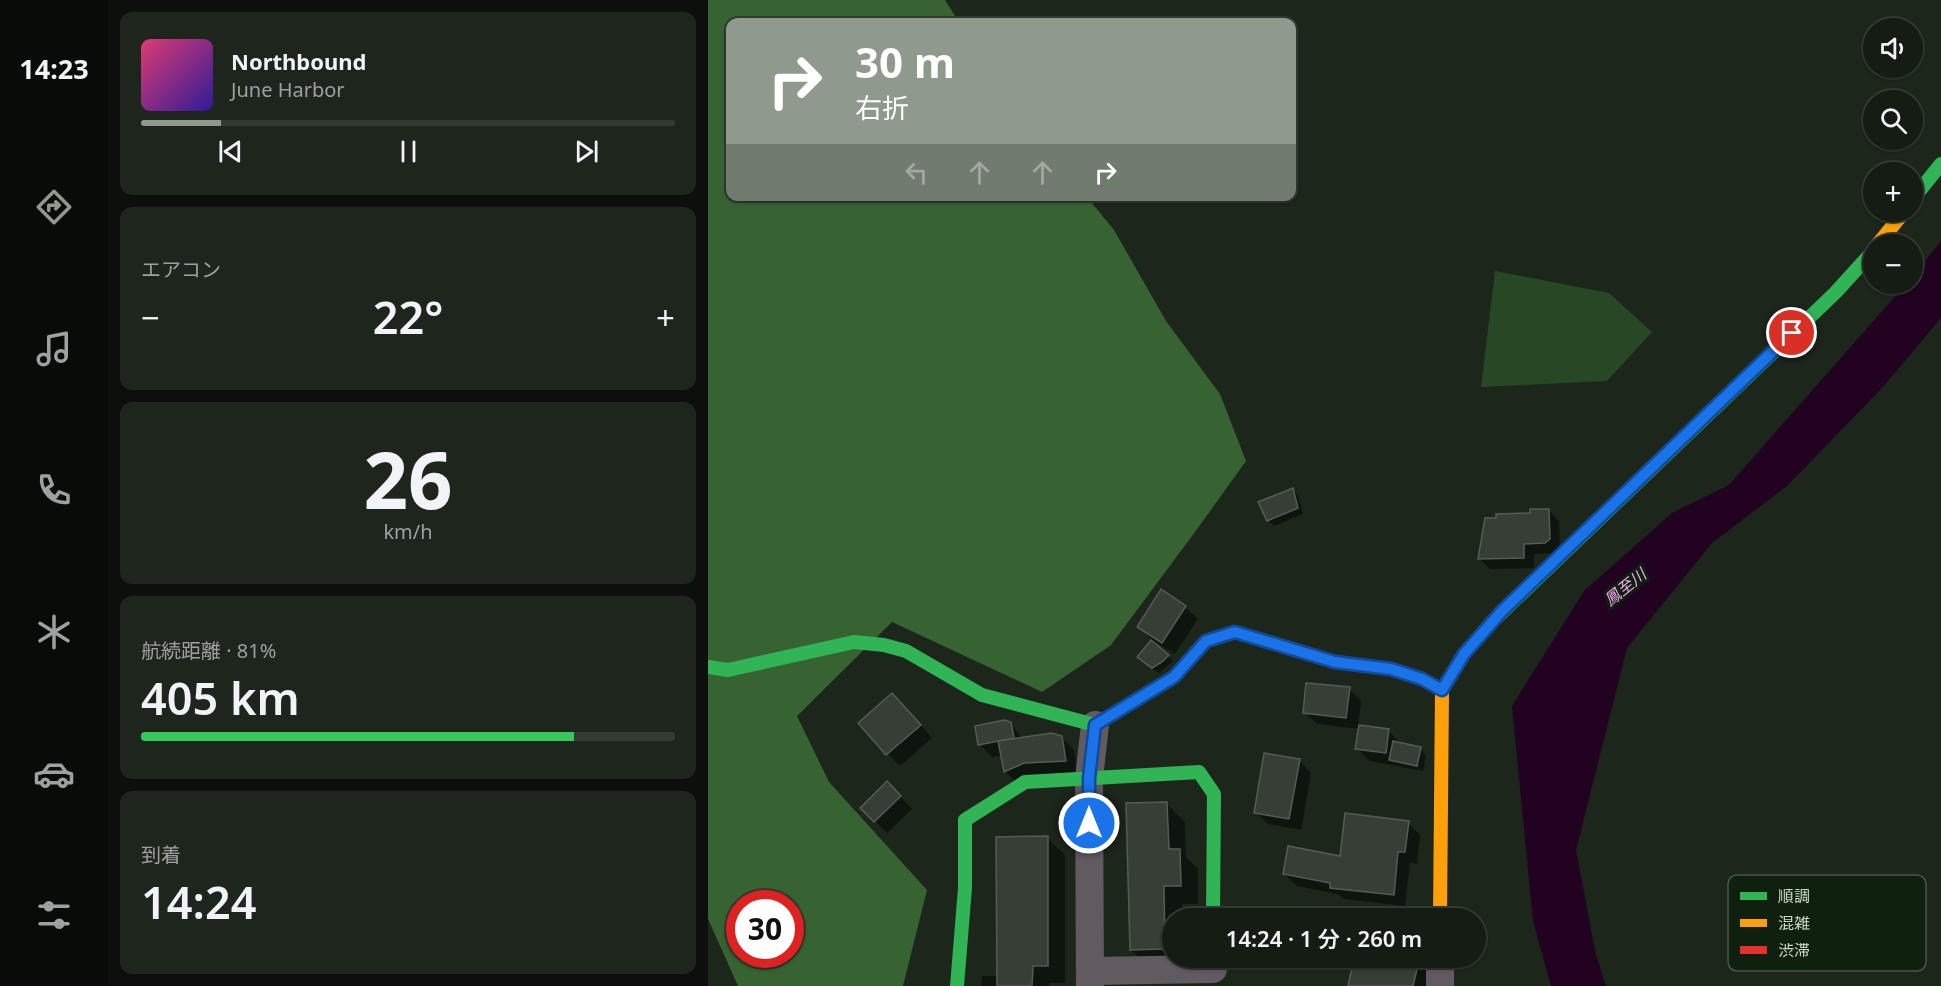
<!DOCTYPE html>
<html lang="ja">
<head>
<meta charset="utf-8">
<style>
	body { margin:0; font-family:"Noto Sans","Noto Sans JP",sans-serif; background:#1e251d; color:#f1f3f6; height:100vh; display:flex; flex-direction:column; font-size:22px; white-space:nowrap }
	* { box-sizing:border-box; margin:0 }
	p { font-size:20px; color:#9da1a0 }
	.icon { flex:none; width:33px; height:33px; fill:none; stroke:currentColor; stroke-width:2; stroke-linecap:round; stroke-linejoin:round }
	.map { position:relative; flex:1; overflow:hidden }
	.drawer { display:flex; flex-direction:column; gap:12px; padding:12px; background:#0c0f0b; width:600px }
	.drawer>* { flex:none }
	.hud { position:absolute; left:18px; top:18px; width:570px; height:183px; border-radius:12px; box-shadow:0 2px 4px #0004,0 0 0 2px #343a34; background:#8f9a8d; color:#fff; overflow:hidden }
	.fabs { position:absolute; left:1155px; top:18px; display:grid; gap:12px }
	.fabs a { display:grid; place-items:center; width:60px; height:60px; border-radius:50%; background:#151c14; box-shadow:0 2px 4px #0004,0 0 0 2px #343a34; font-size:30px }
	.speed { position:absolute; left:18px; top:890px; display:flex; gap:12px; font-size:30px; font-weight:700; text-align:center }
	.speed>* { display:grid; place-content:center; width:78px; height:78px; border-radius:50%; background:#151c14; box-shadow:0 2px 4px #0004,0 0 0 2px #343a34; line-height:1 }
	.speed .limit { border:9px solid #d22; background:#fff; color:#111 }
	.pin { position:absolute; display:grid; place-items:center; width:51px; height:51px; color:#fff; margin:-26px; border:3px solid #fff; border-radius:50%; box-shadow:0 2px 6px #0007 }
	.me { position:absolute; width:66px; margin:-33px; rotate:0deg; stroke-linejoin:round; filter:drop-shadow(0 0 4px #0008) }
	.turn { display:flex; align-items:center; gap:21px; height:126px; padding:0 30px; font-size:27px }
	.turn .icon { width:78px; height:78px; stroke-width:2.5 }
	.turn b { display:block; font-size:42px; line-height:51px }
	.lanes { display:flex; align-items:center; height:57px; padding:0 30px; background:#0003; justify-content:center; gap:30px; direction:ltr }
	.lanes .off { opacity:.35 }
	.big { font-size:45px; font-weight:600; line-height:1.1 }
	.drawer .card { flex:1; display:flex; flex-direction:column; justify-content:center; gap:9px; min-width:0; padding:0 21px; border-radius:12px; background:#1e251d }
	.drawer .dial { align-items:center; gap:0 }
	.dial b { font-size:78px; line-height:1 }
	.song { display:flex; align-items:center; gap:18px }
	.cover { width:72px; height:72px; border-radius:9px; background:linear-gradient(135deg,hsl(340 70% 55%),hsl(250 70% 35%)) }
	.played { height:6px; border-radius:3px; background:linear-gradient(90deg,#8f9a8d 15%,#343a34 15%) }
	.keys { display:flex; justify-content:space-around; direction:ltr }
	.heat { display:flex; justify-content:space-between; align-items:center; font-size:33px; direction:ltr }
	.charge { height:9px; border-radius:4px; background:linear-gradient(90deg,#34c759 81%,#343a34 0) }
	.trip { position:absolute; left:454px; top:908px; width:324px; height:60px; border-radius:30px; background:#151c14; box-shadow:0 2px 4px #0004,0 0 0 2px #343a34; font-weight:600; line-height:60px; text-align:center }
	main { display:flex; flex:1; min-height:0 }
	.tabs { display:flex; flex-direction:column; width:108px; justify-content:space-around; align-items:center; background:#080b08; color:#9da1a0 }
	.tabs .icon { width:42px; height:42px }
	.tabs .selected { color:#8f9a8d }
	.tabs b { font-size:27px; color:#f1f3f6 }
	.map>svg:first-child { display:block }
	.green { fill:#264824 }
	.forest { fill:#366331; fill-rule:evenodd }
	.water { fill:#210321 }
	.shadow { fill:#0007 }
	.building { fill:#363e35; stroke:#545d53; stroke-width:1.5 }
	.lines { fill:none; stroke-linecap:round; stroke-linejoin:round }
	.street { stroke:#625a61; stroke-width:28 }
	.fast { stroke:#30b455; stroke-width:14 }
	.slow { stroke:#ff9f0a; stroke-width:14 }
	.jam { stroke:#e5322d; stroke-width:14 }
	.route-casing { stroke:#114b97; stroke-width:15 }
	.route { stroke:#1a73e8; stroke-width:10 }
	.labels { text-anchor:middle; stroke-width:6; stroke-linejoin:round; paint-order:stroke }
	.water-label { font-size:16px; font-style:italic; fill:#f2a6ef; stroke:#10200e }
	.key { fill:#10200e; stroke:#495747; stroke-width:1.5 }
	.key-label { font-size:16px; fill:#cdd8cb }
</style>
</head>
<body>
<main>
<nav class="tabs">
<b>14:23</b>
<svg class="icon selected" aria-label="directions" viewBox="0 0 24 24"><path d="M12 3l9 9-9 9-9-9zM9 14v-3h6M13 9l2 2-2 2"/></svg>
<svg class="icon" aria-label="music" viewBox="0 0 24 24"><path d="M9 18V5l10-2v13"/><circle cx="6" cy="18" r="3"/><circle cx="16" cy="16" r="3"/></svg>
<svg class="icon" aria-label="phone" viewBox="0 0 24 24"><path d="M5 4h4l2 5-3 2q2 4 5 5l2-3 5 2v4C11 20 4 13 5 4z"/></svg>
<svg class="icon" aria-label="climate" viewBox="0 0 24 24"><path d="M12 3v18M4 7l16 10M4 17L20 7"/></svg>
<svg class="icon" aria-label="car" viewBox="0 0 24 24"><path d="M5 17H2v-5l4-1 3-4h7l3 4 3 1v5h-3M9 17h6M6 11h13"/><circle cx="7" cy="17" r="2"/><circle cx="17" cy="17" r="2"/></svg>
<svg class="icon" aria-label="filters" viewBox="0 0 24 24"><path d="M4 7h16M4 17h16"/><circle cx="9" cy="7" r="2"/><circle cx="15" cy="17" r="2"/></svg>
</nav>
<section class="drawer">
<div class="card">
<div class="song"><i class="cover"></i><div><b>Northbound</b><p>June Harbor</p></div></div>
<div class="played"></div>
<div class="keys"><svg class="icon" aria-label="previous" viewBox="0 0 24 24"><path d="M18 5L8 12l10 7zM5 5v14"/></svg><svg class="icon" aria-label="pause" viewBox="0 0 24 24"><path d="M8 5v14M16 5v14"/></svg><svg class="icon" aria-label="next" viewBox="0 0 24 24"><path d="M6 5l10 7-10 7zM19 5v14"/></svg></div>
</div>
<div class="card"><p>エアコン</p>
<div class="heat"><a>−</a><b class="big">22°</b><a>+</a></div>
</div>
<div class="card dial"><b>26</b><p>km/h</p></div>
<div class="card"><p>航続距離 · 81%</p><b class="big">405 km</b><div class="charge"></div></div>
<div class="card"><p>到着</p><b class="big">14:24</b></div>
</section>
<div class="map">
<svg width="1233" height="986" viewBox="0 0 1233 986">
	<rect width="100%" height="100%" fill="#1c261b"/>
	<path class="green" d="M 787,271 L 901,293 L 944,332 L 899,381 L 773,387 Z"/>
	<path class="forest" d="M 0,0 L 237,0 L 251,22 L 22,22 L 22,196 L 379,197 L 406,230 L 458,321 L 512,394 L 538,461 L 487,532 L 403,645 L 334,692 L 184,622 L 89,716 L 121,782 L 219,890 L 195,986 L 30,986 L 0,919 ZM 32,903 L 82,903 L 82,954 L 32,954 Z"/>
	<path class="water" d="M 1233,241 L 1233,318 L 1174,388 L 1079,486 L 1004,543 L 919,648 L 868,850 L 888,955 L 898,986 L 843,986 L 825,921 L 804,706 L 876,591 L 964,513 L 1021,485 L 1198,284 L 1204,284 L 1205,276 Z"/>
	<g class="shadow">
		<path d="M 584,489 L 590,495 L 595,514 L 566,526 L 560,520 Z"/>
		<path d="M 841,510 L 851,521 L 852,550 L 848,553 L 826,554 L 826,568 L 782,569 L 771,558 L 824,515 Z"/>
		<path d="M 453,592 L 477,607 L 490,619 L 467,654 L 443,639 L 431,626 Z"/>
		<path d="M 460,656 L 465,661 L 451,673 L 437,662 Z"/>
		<path d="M 641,689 L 653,701 L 650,727 L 680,731 L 693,743 L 712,749 L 718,755 L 715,771 L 661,761 L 649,748 L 651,729 L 609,724 L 596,712 Z"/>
		<path d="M 197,707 L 224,738 L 192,766 L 180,754 Z"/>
		<path d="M 302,723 L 315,739 L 353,737 L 366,750 L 369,773 L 309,783 L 297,771 L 294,755 L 284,757 L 272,744 Z"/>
		<path d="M 591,760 L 603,773 L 593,830 L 560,824 L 548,812 Z"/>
		<path d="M 179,783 L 204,809 L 179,833 L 154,808 Z"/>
		<path d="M 459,804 L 477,822 L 478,857 L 490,869 L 490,904 L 474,904 L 474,918 L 465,918 L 465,957 L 442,968 L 423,950 Z"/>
		<path d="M 700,823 L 712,835 L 709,864 L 702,863 L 697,906 L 636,899 L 630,894 L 589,886 L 576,874 L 633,858 Z"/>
		<path d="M 339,838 L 357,855 L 357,983 L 341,983 L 341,986 L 273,986 L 274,976 L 290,976 Z"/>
		<path d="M 648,957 L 724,957 L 720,986 L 642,986 Z"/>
	</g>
	<g class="building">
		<path d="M 585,488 L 590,508 L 559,521 L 550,502 Z"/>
		<path d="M 822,509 L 841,509 L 842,539 L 837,543 L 816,544 L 816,558 L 770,559 L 777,518 L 788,518 L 788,514 L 822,513 Z"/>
		<path d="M 453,589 L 478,606 L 454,643 L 429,627 Z"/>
		<path d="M 443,640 L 461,655 L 454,662 L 444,668 L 429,657 Z"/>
		<path d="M 598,683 L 642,687 L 638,718 L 595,713 Z"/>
		<path d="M 184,693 L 213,725 L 178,755 L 150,723 Z"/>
		<path d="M 296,720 L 303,722 L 306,738 L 270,745 L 267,726 Z"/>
		<path d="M 651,725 L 681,729 L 678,753 L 647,749 Z"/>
		<path d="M 344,733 L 354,736 L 358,761 L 316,763 L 296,772 L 290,741 Z"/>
		<path d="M 685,741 L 713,747 L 709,766 L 681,760 Z"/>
		<path d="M 556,753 L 592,759 L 581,819 L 546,813 Z"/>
		<path d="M 179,781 L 193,796 L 166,822 L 152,808 Z"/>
		<path d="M 459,802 L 461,849 L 472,849 L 473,886 L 456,886 L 457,949 L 422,950 L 418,803 Z"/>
		<path d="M 637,813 L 701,821 L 697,852 L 690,852 L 686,895 L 622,888 L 622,883 L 575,874 L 580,846 L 632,856 Z"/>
		<path d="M 340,836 L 340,966 L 325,966 L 324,986 L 289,986 L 288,837 Z"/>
		<path d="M 646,957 L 712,957 L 705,986 L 640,986 Z"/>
	</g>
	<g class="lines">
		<g class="street">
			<path d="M 382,971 L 505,969 L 505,957"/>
			<path d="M 382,986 L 381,778 L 387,725"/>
			<path d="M 732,986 L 732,957"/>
		</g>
		<g class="fast">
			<path d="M 1204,200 L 1233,164"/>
			<path d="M 783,623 L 1128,292 L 1166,250"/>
			<path d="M 0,667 L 20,670 L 146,642 L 176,645 L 198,651 L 274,695 L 387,725 L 466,677 L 498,641 L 527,632 L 591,651"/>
			<path d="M 249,986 L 257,888 L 257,820 L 317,782 L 491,772 L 506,794 L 505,918"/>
		</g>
		<g class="slow">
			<path d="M 1170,244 L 1196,212"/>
			<path d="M 732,918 L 734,690 L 756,654 L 783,623"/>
		</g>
		<path class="jam" d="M 591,651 L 627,662 L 683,669 L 714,679 L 734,690"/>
	</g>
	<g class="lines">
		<g class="route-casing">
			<path id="route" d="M 381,823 L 381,778 L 387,725 L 466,677 L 498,641 L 527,632 L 627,662 L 683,669 L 714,679 L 734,690 L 756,654 L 794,611 L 1084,333"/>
		</g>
		<use href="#route" class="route"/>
	</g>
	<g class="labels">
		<g class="water-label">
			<text transform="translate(917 587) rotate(-39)" y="6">鳳至川</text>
		</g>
	</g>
	<rect x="1020" y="875" width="198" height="96" rx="9" class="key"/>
	<rect x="1032" y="892" width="27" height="8" fill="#30b455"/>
	<rect x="1032" y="919" width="27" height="8" fill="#ff9f0a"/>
	<rect x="1032" y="946" width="27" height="8" fill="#e5322d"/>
	<g class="key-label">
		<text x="1070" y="902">順調</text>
		<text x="1070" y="929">混雑</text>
		<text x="1070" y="956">渋滞</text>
	</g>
</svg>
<div class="fabs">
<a><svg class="icon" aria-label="sound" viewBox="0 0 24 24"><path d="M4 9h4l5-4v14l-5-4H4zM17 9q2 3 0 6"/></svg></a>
<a><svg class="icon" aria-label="search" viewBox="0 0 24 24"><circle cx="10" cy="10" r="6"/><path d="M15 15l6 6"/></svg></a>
<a>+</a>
<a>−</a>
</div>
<div class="speed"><div class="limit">30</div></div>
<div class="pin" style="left:1084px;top:333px;background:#d93025"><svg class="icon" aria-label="arrive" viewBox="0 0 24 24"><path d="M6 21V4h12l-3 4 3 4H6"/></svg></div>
<svg class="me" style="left:381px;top:823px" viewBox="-20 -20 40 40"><circle r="17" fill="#1a73e8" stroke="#fff" stroke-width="3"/><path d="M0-11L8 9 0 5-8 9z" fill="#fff"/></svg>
<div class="trip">14:24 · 1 分 · 260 m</div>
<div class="hud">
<div class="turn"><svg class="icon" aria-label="right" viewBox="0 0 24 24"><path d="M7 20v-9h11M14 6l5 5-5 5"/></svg><div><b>30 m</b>右折</div></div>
<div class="lanes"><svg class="icon off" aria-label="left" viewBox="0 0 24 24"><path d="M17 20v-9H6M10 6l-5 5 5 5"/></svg><svg class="icon off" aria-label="ahead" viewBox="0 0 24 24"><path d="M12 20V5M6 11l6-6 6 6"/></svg><svg class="icon off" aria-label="ahead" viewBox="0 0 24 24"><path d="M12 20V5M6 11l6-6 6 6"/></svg><svg class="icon" aria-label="right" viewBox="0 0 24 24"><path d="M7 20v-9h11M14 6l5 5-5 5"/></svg></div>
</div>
</div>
</main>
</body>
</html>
